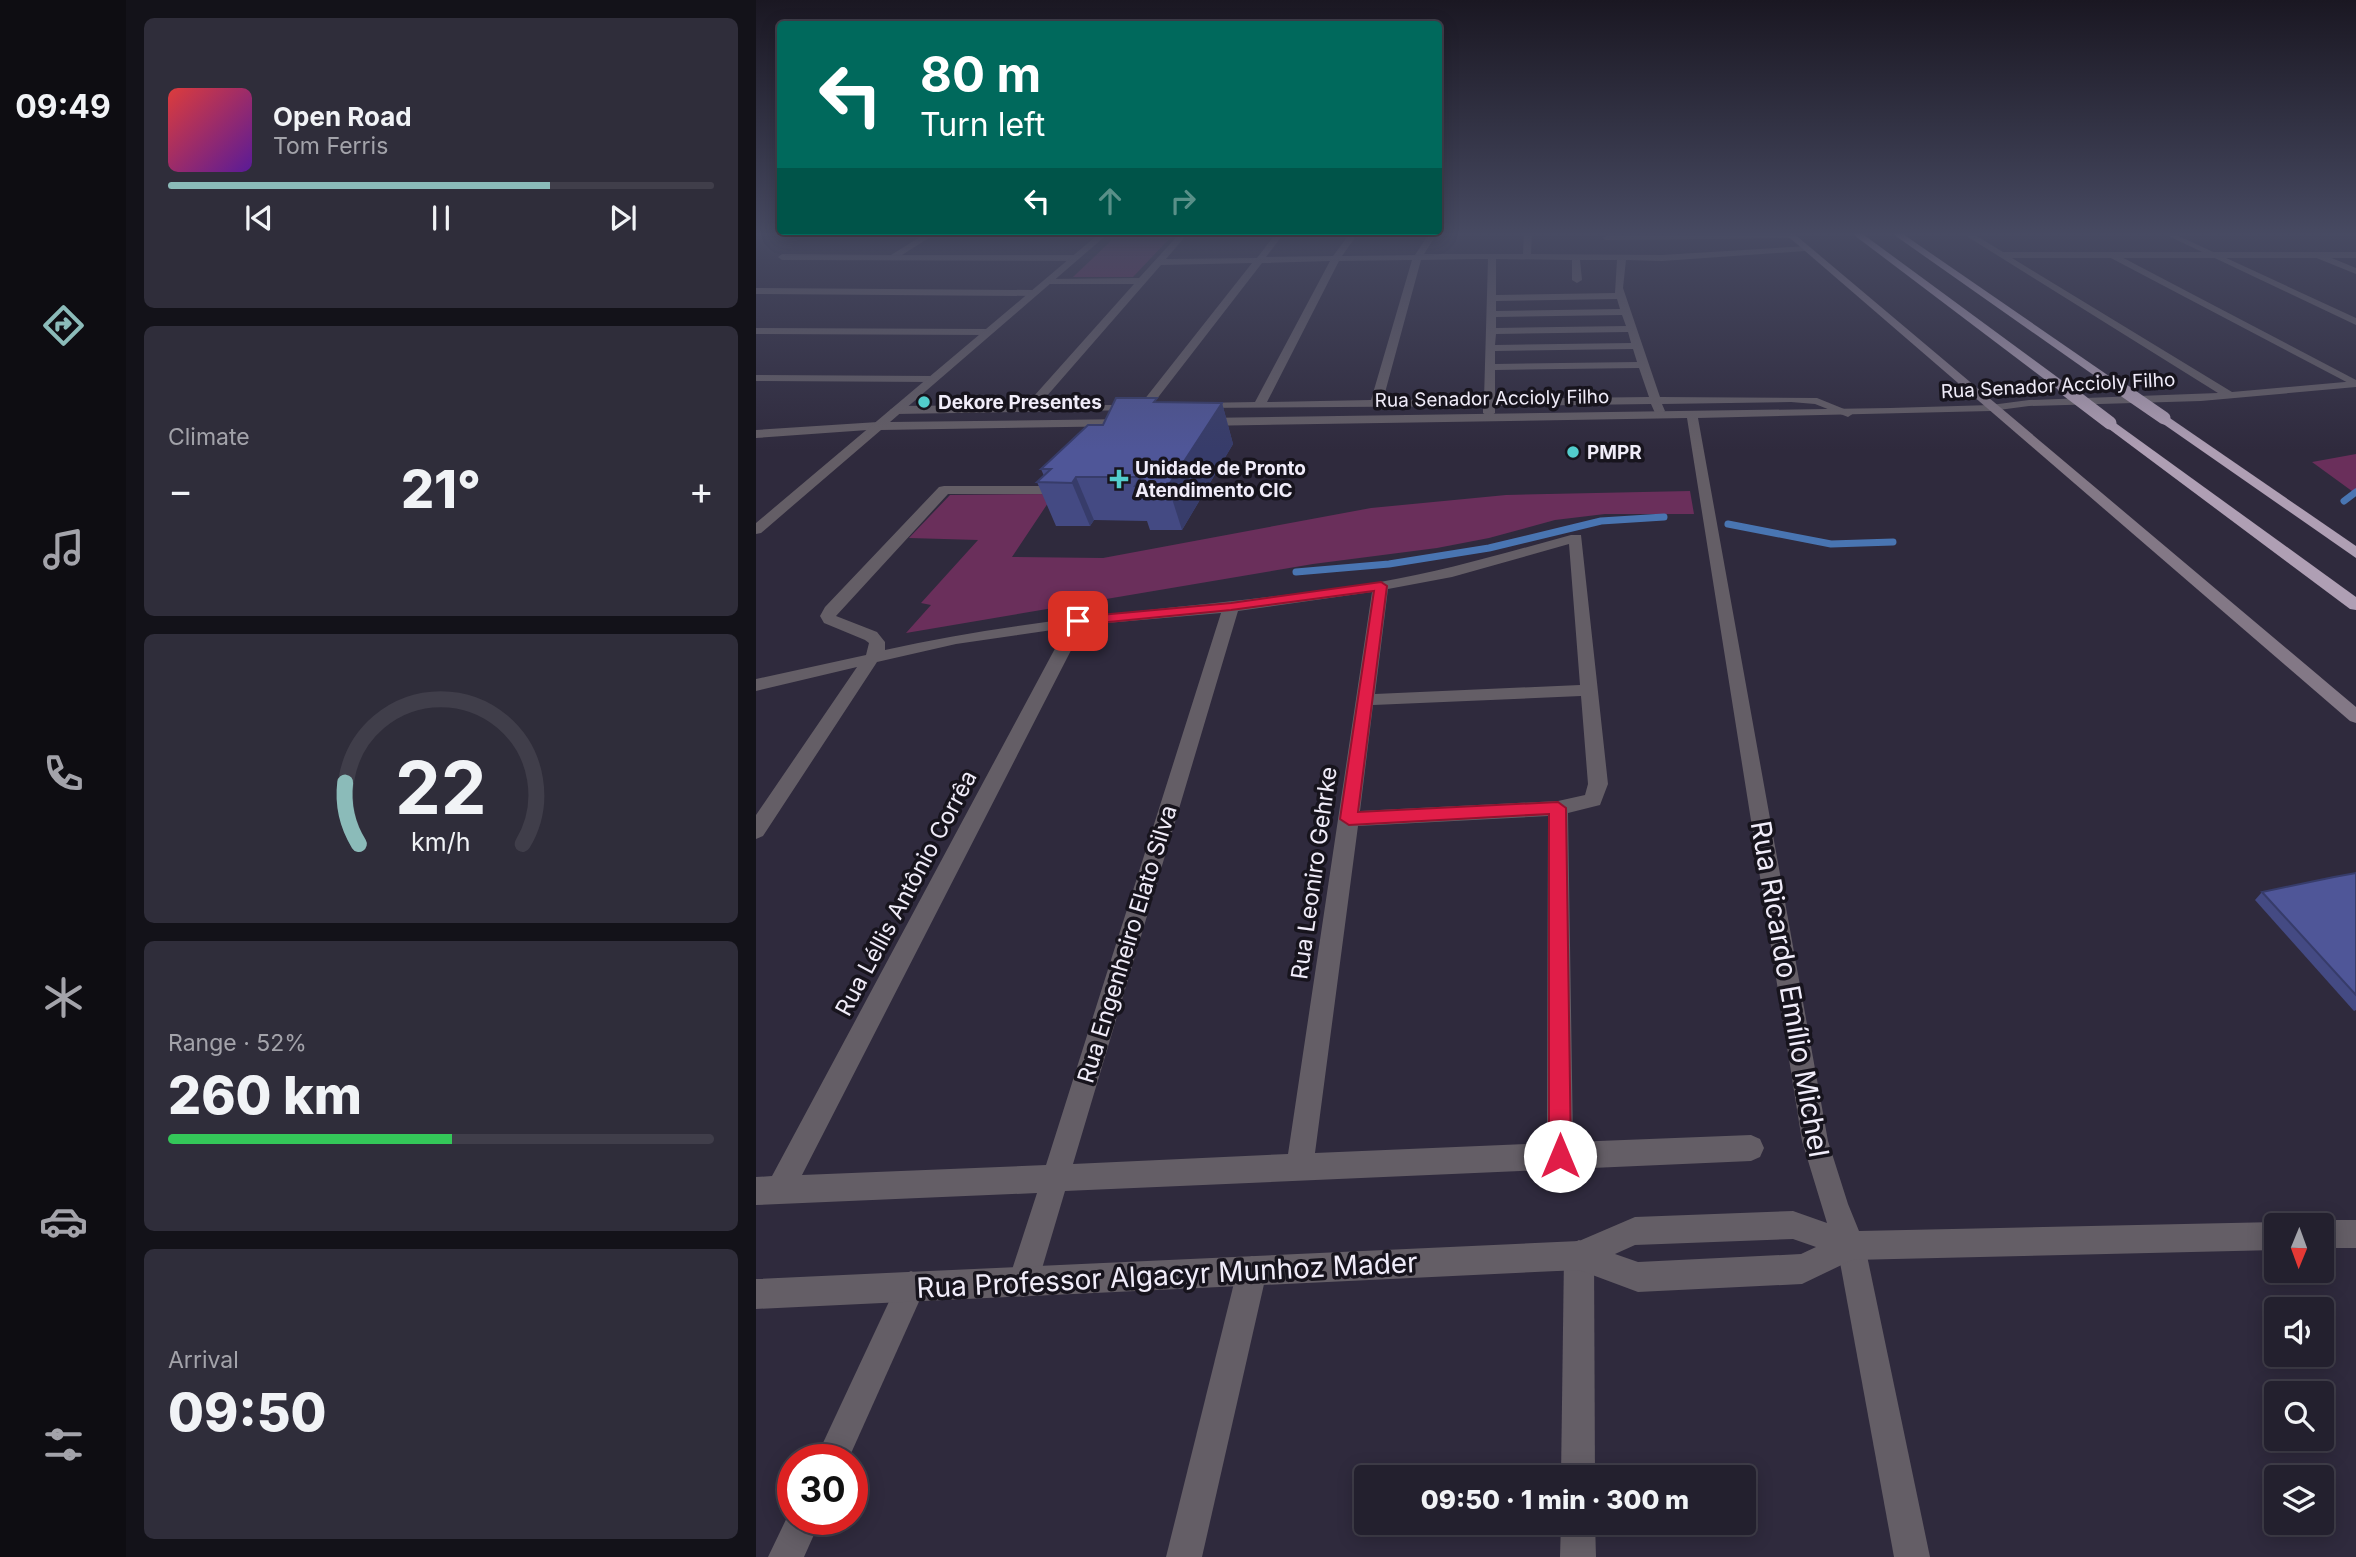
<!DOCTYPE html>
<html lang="en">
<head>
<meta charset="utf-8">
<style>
	body { margin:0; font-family:Inter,sans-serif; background:#2f2d3a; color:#f1f3f6; height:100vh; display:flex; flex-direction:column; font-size:26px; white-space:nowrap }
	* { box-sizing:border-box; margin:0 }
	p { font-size:23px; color:#a3a3aa }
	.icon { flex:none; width:38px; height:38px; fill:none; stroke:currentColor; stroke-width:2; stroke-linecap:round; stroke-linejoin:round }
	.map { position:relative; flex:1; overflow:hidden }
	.side { display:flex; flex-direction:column; gap:18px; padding:18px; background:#131219; width:630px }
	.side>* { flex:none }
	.banner { position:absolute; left:21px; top:21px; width:665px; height:214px; border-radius:7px; box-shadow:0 4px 18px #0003,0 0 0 2px #403e4a; background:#00695c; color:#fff; overflow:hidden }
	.needle { width:46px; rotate:181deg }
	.tools { position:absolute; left:1508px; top:1213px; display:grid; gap:14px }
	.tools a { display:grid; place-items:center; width:70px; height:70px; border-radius:7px; background:#23202e; box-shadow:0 4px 18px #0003,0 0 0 2px #403e4a; font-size:35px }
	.speed { position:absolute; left:21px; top:1444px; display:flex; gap:14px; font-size:35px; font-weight:700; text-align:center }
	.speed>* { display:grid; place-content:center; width:91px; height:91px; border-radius:50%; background:#23202e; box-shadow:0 4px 18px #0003,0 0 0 2px #403e4a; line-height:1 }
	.speed .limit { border:10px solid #d22; background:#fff; color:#111 }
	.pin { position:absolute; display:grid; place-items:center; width:60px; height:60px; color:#fff; margin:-30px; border-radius:14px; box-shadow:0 4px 10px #0006 }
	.me { position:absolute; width:77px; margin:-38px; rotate:0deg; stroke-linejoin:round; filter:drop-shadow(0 0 5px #0008) }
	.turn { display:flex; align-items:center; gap:24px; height:147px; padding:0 28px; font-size:32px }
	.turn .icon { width:91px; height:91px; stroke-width:2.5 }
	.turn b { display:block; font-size:49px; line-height:60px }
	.lanes { display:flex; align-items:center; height:66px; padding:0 28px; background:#0003; justify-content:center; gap:35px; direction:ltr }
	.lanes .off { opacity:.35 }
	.big { font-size:52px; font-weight:800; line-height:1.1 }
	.side .tile { flex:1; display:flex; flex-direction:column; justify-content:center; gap:10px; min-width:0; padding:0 24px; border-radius:10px; background:#2f2d3a }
	.side .dial { align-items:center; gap:0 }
	.dial svg { height:182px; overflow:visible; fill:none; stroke:#403e4a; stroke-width:7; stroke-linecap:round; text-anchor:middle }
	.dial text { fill:#f1f3f6; stroke:none }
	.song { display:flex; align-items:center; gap:21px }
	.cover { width:84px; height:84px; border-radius:10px; background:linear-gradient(135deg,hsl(0 70% 55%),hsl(270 70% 35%)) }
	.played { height:7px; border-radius:4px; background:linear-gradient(90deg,#8bbbb9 70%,#403e4a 70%) }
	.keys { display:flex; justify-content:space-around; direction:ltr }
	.heat { display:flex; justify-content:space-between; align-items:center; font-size:38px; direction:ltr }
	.charge { height:10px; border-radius:5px; background:linear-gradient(90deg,#34c759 52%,#403e4a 0) }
	.trip { position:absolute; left:598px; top:1465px; width:402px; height:70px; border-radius:7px; background:#23202e; box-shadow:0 4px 18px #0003,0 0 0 2px #403e4a; font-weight:800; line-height:70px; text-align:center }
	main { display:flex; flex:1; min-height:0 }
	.menu { display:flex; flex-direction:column; width:126px; justify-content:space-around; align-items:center; background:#0e0d12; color:#a3a3aa }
	.menu .icon { width:49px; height:49px }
	.menu .current { color:#8bbbb9 }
	.menu b { font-size:32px; color:#f1f3f6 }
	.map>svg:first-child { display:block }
	.green { fill:#6a2f5b }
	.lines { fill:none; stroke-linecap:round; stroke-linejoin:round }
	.stream { stroke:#4975b2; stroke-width:7 }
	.minor { fill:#645e66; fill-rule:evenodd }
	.tertiary { fill:#645e66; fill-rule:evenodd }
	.secondary { fill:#837886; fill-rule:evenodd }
	.motorway { fill:#af9fb4; fill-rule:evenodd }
	.motorway-bridge { stroke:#af9fb4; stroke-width:13 }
	.wall { fill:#444a83 }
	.shaded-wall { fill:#373c6a }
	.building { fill:#4f5698; stroke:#373c6a; stroke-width:2 }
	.route { fill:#e11d48; stroke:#92132f; stroke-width:2 }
	.poi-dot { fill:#52cdcc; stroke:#17141d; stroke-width:2.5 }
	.labels { text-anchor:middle; stroke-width:7; stroke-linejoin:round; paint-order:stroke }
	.far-street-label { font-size:19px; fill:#f0ecf9; stroke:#17141d }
	.far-poi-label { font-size:19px; font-weight:bold; fill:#f0ecf9; stroke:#17141d; text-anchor:start }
	.street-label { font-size:23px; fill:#f0ecf9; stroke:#17141d }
	.near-street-label { font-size:28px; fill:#f0ecf9; stroke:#17141d }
</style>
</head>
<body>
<main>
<nav class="menu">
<b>09:49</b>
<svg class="icon current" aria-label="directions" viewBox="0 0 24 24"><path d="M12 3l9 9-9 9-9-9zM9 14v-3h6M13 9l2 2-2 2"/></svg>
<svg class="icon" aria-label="music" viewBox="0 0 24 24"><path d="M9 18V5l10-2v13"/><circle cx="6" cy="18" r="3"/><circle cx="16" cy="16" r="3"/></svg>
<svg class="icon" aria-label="phone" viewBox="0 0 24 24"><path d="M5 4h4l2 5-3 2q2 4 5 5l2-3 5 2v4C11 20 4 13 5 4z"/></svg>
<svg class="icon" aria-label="climate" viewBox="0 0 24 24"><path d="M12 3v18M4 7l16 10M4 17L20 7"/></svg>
<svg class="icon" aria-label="car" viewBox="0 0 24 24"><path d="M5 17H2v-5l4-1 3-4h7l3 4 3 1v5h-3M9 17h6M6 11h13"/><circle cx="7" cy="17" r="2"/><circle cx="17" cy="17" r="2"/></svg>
<svg class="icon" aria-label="filters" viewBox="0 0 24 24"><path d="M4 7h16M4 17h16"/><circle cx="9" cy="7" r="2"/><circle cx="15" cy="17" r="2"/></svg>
</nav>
<section class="side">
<div class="tile">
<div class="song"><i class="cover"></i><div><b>Open Road</b><p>Tom Ferris</p></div></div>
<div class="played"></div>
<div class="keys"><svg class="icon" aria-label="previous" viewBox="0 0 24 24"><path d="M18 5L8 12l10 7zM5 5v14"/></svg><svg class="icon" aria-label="pause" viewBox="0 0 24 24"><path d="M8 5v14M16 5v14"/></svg><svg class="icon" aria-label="next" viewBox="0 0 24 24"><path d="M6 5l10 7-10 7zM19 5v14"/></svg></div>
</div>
<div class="tile"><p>Climate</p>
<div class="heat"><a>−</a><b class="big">21°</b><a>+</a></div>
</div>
<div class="tile dial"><svg viewBox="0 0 100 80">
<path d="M14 69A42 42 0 1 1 86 69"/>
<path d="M14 69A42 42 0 0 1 8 42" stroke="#8bbbb9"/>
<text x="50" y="56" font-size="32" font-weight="700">22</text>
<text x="50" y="72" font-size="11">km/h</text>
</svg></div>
<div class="tile"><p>Range · 52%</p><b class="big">260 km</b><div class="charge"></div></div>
<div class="tile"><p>Arrival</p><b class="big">09:50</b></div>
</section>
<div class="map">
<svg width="1600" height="1557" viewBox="0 0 1600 1557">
	<rect width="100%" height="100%" fill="#2f2a3d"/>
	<g class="green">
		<path d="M 356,240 L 412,240 L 377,277 L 317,277 Z"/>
		<path d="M 1600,454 L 1600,494 L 1556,462 Z"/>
		<path d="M 934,491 L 938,514 L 849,514 L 799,520 L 733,538 L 681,548 L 557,564 L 150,633 L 175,605 L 165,603 L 222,540 L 153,538 L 194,495 L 298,494 L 256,557 L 347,558 L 615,508 L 750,495 Z"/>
	</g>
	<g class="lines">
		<g class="stream">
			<path d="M 1588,501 L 1600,492"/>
			<path d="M 972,524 L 1075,544 L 1137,542"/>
			<path d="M 540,572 L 633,564 L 733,548 L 845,521 L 908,517"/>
		</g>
		<g class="minor">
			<path d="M 172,232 L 182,232 L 146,255 L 319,255 L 323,258 L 319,261 L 26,260 L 22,257 L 26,254 L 135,255 Z"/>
			<path d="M 425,232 L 433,232 L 410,259 L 501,258 L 521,232 L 529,232 L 510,257 L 577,256 L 595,232 L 603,232 L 586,256 L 659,255 L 674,232 L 682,232 L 668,254 L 767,254 L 768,232 L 776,232 L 775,254 L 906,255 L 1052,246 L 1049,251 L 906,261 L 870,260 L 867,288 L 904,397 L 1061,398 L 1098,413 L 1092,417 L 1059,404 L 1035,402 L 906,404 L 909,411 L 903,415 L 899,413 L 895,404 L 739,406 L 739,413 L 733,417 L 727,413 L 727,406 L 437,408 L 437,404 L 441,403 L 499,402 L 574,261 L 506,263 L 383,422 L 373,419 L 380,410 L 140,414 L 134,410 L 140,406 L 270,405 L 378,284 L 293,284 L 290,283 L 290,279 L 383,278 ZM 721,259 L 732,259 L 728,399 L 627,400 L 665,260 ZM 740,259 L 816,260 L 816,280 L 821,283 L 826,280 L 824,260 L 861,260 L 859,293 L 740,295 ZM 656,260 L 615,400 L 511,402 L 583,261 ZM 496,263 L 384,405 L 283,405 L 405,265 ZM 861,299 L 864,309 L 740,311 L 740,301 ZM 866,315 L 870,326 L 740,328 L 740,317 ZM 872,332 L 875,343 L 739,345 L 740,334 ZM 877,349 L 881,362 L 739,364 L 739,351 ZM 883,368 L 893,397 L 739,399 L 739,370 Z"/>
			<path d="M 1404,232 L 1414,232 L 1600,318 L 1600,325 Z"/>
			<path d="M 1034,234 L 1037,238 L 850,240 L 846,238 L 850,236 Z"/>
			<path d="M 1356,252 L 1600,380 L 1600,387 L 1353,257 Z"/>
			<path d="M 1561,252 L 1600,268 L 1600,274 L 1558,257 Z"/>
			<path d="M 0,288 L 278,290 L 283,293 L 278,296 L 0,294 Z"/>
			<path d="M 0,328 L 232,329 L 237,332 L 232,335 L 0,334 Z"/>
			<path d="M 0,375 L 177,376 L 183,379 L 177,382 L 0,381 Z"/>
			<path d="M 122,422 L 126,423 L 126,429 L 0,438 L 0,430 Z"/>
			<path d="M 188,486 L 298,486 L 305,490 L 298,494 L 192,494 L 80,616 L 121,632 L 129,642 L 129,650 C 292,613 459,608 624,582 C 689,571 752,552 815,535 L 825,535 L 852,784 L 844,805 L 812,813 L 817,1142 L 995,1135 L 1004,1139 L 1008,1148 L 1004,1157 L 995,1161 L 309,1191 L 282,1282 L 277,1292 L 267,1297 L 257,1292 L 252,1282 L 281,1193 L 0,1205 L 0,1177 L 16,1176 L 310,628 L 200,644 L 121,662 L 7,836 L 0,839 L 0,815 L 101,667 L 0,691 L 0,679 L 110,655 L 113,643 L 109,640 L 68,623 L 64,616 L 69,607 L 183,487 ZM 813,544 L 824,685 L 619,694 L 632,589 L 696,577 ZM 616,592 L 532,1154 L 317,1164 L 482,611 ZM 465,613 L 290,1165 L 46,1175 L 328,625 ZM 825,696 L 832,784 L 829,795 L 802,801 L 604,811 L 617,705 ZM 792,816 L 791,1143 L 559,1153 L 602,826 Z"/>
			<path d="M 1095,1232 L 1105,1236 L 1109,1246 L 1174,1557 L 1138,1557 L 1081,1246 L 1085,1236 Z"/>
			<path d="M 823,1240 L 833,1245 L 838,1255 L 839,1477 L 805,1477 L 808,1255 L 813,1245 Z"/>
			<path d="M 496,1256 L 506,1261 L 511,1271 L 446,1557 L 410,1557 L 481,1271 L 486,1261 Z"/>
			<path d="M 155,1271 L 165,1276 L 170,1286 L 92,1460 L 59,1460 L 145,1276 Z"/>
			<path d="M 36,1507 L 37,1519 L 65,1519 L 48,1557 L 12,1557 Z"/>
			<path d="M 805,1522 L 839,1522 L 840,1557 L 804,1557 Z"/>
		</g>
		<g class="tertiary">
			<path d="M 345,232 L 354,232 L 134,422 L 373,419 L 379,423 L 377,426 L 125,430 L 5,533 L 0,534 L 0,523 Z"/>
			<path d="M 1204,232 L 1214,232 L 1247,252 L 1600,252 L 1600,258 L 1256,258 L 1476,392 L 1600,381 L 1600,387 L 1445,401 L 1273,406 L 1235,411 L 942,418 L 1072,1141 L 1092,1204 L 1103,1231 L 1521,1222 L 1529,1225 L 1521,1225 L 1521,1250 L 1096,1260 L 1046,1284 L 882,1292 L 823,1270 L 0,1309 L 0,1279 L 823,1241 L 879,1217 L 1037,1211 L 1071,1223 L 1046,1141 L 931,418 L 445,426 L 439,422 L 445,418 L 1134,408 L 1235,405 L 1273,400 L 1462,393 ZM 1037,1239 L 1060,1247 L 1045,1254 L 882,1262 L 859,1254 L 879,1245 Z"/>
			<path d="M 1566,1220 L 1600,1220 L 1600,1248 L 1566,1248 L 1566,1225 L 1555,1225 Z"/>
		</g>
		<path class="secondary" d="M 1027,232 L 1036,232 L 1600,707 L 1600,723 L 1594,721 Z"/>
		<g class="motorway">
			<path d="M 1094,232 L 1104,232 L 1312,385 L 1312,391 L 1304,391 Z"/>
			<path d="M 1134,232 L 1144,232 L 1366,385 L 1356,388 Z"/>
			<path d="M 1408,414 L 1600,546 L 1600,558 L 1403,421 L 1403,415 Z"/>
			<path d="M 1354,419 L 1600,597 L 1600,610 L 1594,609 L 1349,426 L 1347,423 Z"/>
		</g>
		<g class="motorway-bridge">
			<path d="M 1360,385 L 1408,418"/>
			<path d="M 1308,388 L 1354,423"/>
		</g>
	</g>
	<g class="wall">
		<path d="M 402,402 L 466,403 L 477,444 L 426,530 L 394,530 L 391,521 L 338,520 L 334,526 L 300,526 L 281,482 L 288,476 L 285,469 L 347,425 Z"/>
		<path d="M 1600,873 L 1600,1010 L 1598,1011 L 1499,900 L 1506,892 Z"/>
	</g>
	<g class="shaded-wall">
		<path d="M 466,403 L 477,444 L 426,530 L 412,486 Z"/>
		<path d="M 320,477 L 338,520 L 334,526 L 316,483 Z"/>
	</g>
	<g class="building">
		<path d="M 360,398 L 401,398 L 398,402 L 466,403 L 412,486 L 379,486 L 385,477 L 320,477 L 316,483 L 281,482 L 295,469 L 285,469 L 332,425 L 347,425 Z"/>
		<path d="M 1600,873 L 1600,995 L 1506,892 L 1578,877 Z"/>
	</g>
	<linearGradient id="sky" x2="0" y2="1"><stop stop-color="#1a1722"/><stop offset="0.52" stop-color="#474a62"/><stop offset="1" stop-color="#474a62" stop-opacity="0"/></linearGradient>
	<rect width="1600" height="450" fill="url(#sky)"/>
	<path class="route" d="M 625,582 L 631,586 L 602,812 L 802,802 L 810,808 L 815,1156 L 812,1164 L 804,1167 L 796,1164 L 793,1156 L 793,814 L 593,825 L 584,819 L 618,591 L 475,610 L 322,625 L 316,621 L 322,617 L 475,603 Z"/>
	<g class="poi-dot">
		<circle cx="168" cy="402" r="7"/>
		<circle cx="817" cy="452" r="7"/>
		<path d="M359.5 468.5h7v7h7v7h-7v7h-7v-7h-7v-7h7z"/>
	</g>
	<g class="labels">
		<g class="far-street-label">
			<text transform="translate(1302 385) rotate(-3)" y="7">Rua Senador Accioly Filho</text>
			<text transform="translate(736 398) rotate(-1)" y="7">Rua Senador Accioly Filho</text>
		</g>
		<g class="far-poi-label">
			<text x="182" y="409">Dekore Presentes</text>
			<text x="831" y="459">PMPR</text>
			<text x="379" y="475">Unidade de Pronto<tspan x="379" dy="22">Atendimento CIC</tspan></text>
		</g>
		<g class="street-label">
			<text transform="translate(558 873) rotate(-82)" y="8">Rua Leoniro Gehrke</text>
			<text transform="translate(150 893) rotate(-62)" y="8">Rua Léllis Antônio Corrêa</text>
			<text transform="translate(371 944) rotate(-73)" y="8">Rua Engenheiro Elato Silva</text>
		</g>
		<g class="near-street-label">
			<text transform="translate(1034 989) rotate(80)" y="10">Rua Ricardo Emílio Michel</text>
			<text transform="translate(411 1275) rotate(-3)" y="10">Rua Professor Algacyr Munhoz Mader</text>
		</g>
	</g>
</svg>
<div class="tools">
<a><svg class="needle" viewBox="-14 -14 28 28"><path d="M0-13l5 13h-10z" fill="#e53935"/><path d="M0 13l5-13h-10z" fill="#a3a3aa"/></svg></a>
<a><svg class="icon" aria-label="sound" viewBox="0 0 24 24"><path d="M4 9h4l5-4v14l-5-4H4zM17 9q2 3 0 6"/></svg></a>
<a><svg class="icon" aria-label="search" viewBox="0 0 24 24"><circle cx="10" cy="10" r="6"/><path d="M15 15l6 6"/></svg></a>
<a><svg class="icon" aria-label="layers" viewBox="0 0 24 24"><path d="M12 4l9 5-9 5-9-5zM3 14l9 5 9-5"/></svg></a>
</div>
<div class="speed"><div class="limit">30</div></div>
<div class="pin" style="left:322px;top:621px;background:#d93025"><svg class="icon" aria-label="arrive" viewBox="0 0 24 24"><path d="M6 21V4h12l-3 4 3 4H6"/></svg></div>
<svg class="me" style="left:804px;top:1156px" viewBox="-20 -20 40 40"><circle r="19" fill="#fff"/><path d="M0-13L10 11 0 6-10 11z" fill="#e11d48"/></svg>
<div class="trip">09:50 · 1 min · 300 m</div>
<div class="banner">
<div class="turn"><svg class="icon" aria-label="left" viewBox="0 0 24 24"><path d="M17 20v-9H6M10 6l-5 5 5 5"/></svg><div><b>80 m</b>Turn left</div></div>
<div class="lanes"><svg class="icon" aria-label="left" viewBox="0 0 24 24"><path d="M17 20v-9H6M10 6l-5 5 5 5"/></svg><svg class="icon off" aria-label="ahead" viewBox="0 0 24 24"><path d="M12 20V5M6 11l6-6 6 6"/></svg><svg class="icon off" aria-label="right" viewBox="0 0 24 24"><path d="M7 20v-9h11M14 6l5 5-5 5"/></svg></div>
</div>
</div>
</main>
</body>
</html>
